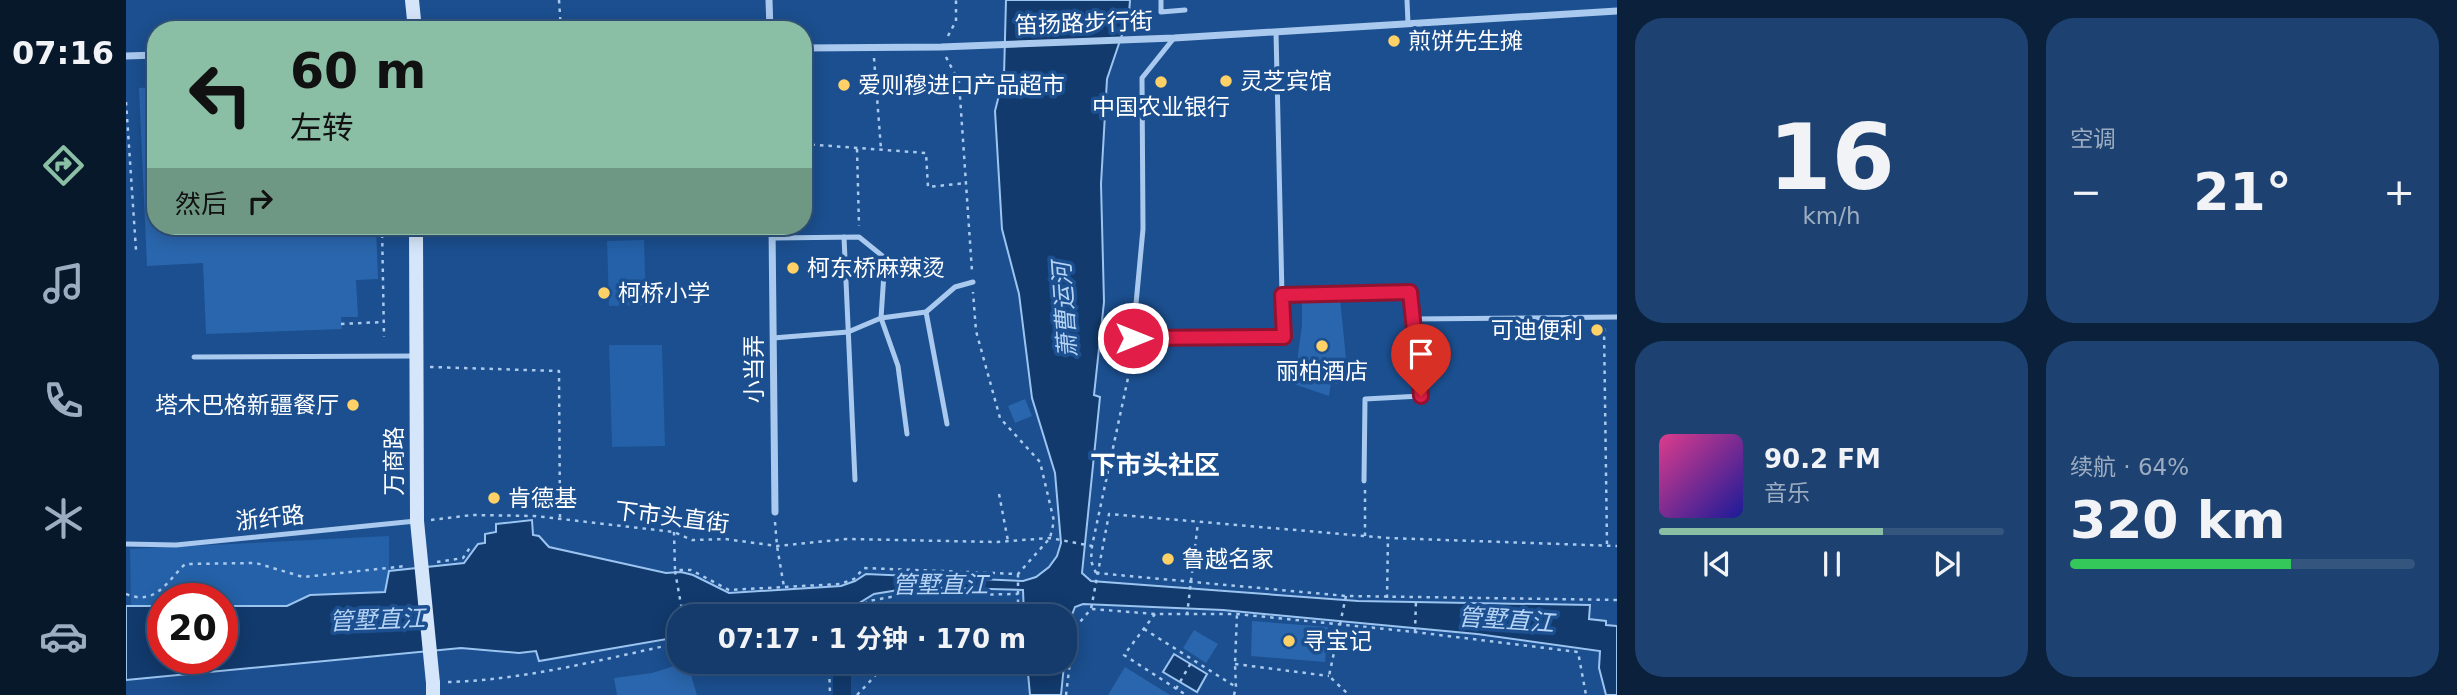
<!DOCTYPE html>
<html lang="zh">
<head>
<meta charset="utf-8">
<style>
	body { margin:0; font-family:"DejaVu Sans","Noto Sans SC",sans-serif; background:#1d4271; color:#f1f3f6; height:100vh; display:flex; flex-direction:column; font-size:26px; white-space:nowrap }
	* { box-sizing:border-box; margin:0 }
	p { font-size:23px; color:#9dadc1 }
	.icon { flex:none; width:38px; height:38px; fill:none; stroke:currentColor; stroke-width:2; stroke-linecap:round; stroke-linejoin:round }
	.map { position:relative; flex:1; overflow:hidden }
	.sheet { display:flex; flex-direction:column; gap:18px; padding:18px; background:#0b203b; width:840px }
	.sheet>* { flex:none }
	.banner { position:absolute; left:21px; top:21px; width:665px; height:214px; border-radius:28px; box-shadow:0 4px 18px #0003,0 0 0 2px #33557e; background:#8abfa5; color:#111; overflow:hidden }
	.speed { position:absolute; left:21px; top:583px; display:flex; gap:14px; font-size:35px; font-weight:700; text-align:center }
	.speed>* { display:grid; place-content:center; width:91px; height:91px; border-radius:50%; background:#143b6b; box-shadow:0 4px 18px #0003,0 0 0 2px #33557e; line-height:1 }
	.speed .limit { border:10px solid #d22; background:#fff; color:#111 }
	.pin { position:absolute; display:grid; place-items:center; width:60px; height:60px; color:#fff; margin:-72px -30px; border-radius:50% 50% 50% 0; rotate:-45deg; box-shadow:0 0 7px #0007 }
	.pin .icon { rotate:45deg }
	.me { position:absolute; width:77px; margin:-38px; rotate:90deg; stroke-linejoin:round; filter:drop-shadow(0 0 5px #0008) }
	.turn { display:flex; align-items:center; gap:24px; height:147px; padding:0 28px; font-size:32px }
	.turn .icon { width:91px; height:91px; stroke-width:2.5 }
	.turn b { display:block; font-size:49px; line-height:60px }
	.then { display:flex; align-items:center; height:66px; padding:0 28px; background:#0003; gap:14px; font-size:26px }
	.big { font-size:52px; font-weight:700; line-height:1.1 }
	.sheet .card { flex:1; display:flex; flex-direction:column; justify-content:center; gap:10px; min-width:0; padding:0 24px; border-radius:28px; background:#1d4271 }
	.sheet .dial { align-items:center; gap:0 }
	.dial b { font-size:91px; line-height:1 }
	.song { display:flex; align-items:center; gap:21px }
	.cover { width:84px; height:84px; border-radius:10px; background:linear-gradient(135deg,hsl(330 70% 55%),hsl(240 70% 35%)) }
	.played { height:7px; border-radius:4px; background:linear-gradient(90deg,#8abfa5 65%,#33557e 65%) }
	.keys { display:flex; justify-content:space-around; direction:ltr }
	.heat { display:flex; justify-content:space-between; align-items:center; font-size:38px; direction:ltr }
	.charge { height:10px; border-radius:5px; background:linear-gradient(90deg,#34c759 64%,#33557e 0) }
	.sheet .tiles { flex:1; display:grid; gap:18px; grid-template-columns:repeat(2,1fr) }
	.trip { position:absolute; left:541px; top:604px; width:410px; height:70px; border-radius:28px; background:#143b6b; box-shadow:0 4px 18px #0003,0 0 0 2px #33557e; font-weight:700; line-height:70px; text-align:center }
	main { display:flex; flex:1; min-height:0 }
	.tab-bar { display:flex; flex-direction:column; width:126px; justify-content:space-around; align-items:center; background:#08182b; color:#9dadc1 }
	.tab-bar .icon { width:49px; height:49px }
	.tab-bar .on { color:#8abfa5 }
	.tab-bar b { font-size:32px; color:#f1f3f6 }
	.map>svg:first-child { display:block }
	.green { fill:#2461a8 }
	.water { fill:#123a6d; stroke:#9cc4f0; stroke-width:2 }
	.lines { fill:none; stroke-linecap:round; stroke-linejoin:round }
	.canal { stroke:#123a6d; stroke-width:18 }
	.building { fill:#2a66ad }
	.path { stroke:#a9c9ee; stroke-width:2.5; stroke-dasharray:3.5 5; stroke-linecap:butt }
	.lane { stroke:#a9c9ee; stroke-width:5 }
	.street { stroke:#a9c9ee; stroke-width:7 }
	.secondary { stroke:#d6e6fa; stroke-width:14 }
	.secondary-bridge { stroke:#d6e6fa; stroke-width:14 }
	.route-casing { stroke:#92132f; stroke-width:18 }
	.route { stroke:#e11d48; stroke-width:12 }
	.poi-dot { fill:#ffd166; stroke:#1b4f8f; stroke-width:2.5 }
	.labels { text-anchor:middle; stroke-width:7; stroke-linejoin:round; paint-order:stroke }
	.street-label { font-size:23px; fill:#fff; stroke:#1b4f8f }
	.poi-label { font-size:23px; fill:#fff; stroke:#1b4f8f; text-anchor:start }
	.water-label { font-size:24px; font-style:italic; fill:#b5d3f5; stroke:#1b4f8f }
	.quarter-label { font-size:26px; font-weight:bold; fill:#fff; stroke:#1b4f8f }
</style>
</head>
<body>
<main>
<nav class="tab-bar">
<b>07:16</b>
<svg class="icon on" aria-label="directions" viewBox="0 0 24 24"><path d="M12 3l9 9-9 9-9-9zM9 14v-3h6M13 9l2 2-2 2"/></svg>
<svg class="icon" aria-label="music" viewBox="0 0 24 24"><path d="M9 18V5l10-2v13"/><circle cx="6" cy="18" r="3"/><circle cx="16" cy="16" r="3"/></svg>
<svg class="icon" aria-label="phone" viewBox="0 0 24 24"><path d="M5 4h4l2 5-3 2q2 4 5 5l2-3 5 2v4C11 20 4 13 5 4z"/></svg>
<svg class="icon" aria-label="climate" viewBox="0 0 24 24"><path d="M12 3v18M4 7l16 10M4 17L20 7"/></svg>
<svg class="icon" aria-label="car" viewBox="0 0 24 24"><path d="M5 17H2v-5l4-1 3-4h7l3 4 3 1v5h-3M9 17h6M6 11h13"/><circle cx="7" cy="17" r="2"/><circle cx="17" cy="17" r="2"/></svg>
</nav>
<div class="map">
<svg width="1491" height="695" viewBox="0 0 1491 695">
	<rect width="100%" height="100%" fill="#1b4f8f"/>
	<g class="green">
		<path d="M 518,240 L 520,305 L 483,306 L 481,241 Z"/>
		<path d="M 483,345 L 536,345 L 539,446 L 486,447 Z"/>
		<path d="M 263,536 L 263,571 L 259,592 L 184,595 L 161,606 L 96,606 L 96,598 L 37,598 L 37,606 L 5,606 L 4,549 Z"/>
	</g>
	<g class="water">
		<path d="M 880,0 L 1004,0 L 1003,14 L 981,79 L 975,184 L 978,302 L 968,395 L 974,397 L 956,573 L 965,581 L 1232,601 L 1464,605 L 1463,619 L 1480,621 L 1480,625 L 1491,626 L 1491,695 L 1480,695 L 1473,668 L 1474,651 L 1351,634 L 1097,610 L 957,604 L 949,607 L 942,625 L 935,695 L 904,695 L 901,662 L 938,662 L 938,616 L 898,616 L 897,590 L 791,587 L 748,594 L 725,608 L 677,616 L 553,616 L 553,637 L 413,661 L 410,651 L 393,653 L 335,648 L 0,680 L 0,606 L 37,606 L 37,658 L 96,658 L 96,606 L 161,606 L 184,595 L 259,592 L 263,571 L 338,563 L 352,544 L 359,543 L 359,534 L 370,532 L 370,524 L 406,520 L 407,535 L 413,536 L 423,547 L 540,573 L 555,572 L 567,575 L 603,593 L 715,586 L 729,581 L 740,574 L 897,581 L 910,577 L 923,567 L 931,556 L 935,543 L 929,473 L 906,398 L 893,294 L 876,229 L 869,111 L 878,75 Z"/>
		<path d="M 1048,654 L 1081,674 L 1071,692 L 1037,672 Z"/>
	</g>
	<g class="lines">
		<path class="canal" d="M 716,662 L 716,695"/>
	</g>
	<g class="building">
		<path d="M 30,87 L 30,226 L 250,226 L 252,279 L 230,280 L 232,317 L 215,317 L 216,329 L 80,334 L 77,263 L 21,266 L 13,88 Z"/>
		<path d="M 1214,299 L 1221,368 L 1215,368 L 1211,384 L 1205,382 L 1203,396 L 1168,384 L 1176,325 L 1176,300 Z"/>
		<path d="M 899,399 L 906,416 L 889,423 L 882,406 Z"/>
		<path d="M 1126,621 L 1202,627 L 1199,662 L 1125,656 Z"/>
		<path d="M 1068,630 L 1092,644 L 1080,663 L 1057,648 Z"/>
		<path d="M 561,662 L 571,695 L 491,695 L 488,678 L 526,673 Z"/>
		<path d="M 999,667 L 1044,695 L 982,695 Z"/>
	</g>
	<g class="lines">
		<g class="path">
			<path d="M 433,0 L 435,30"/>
			<path d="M 822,36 L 830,21 L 830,0"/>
			<path d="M 820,57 L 833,82 L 846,271"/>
			<path d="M 748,58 L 755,149"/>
			<path d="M 0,102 L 10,250"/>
			<path d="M 677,144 L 800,153 L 802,187 L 840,183"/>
			<path d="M 731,149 L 733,226"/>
			<path d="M 256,226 L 258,337"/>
			<path d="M 215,324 L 257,322"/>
			<path d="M 1478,328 L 1481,545"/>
			<path d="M 304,367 L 433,371 L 434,519"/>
			<path d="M 1239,490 L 1239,536"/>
			<path d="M 873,494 L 882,541"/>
			<path d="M 305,520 L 346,515 L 409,516 L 548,532 L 566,540 L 599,539 L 651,546 L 721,539 L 871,542 L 924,538 L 966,546"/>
			<path d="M 649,522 L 651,546 L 658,587"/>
			<path d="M 548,532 L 549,570 L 565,570 L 603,590 L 714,584 L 728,579 L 738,568 L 892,574 L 924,538 L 928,521 L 914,462 L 874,418 L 850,331 L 847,292"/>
			<path d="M 311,562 L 337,558 L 345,546"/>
			<path d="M 549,571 L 557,616"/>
			<path d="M 970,573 L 1220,596 L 1491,600"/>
			<path d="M 970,573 L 965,561 L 966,546 L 1002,378"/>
			<path d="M 892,574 L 892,608"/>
			<path d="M 0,594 C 29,606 40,583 59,564 L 130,563 L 177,577 L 280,566"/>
			<path d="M 1220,596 L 1203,676 L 1223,695"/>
			<path d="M 1261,598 L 1262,538"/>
			<path d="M 966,609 L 1029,614 L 1111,614 L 1289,632 L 1452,652 L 1460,695"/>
			<path d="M 1029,614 L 998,655 L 1060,695"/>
			<path d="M 1061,615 L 1072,522"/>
			<path d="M 698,616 L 725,612 L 743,601 L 770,596 L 892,594"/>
			<path d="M 1018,629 L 1110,687"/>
			<path d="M 1289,632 L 1290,600"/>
			<path d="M 703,662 L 704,695"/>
			<path d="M 1109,664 L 1203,676"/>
			<path d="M 322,682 C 400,680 477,659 553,643"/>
			<path d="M 1050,689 L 1066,661"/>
			<path d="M 731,695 L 749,676 L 749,662"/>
			<path d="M 940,695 L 948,629 L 965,609 L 983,514 L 1262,538 L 1491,546"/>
			<path d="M 1108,695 L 1110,687 L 1109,664 L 1111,614"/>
		</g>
		<g class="lane">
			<path d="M 1035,0 L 1035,12 L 1059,10"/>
			<path d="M 1281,0 L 1282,23"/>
			<path d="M 1150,32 L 1156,295 L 1284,292 L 1295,396 L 1239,399 L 1238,481"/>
			<path d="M 718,237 L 729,480"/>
			<path d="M 647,238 L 733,237 L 759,258 L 755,318 L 772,366 L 781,434"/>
			<path d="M 800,312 L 821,424"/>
			<path d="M 1287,319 L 1491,317"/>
			<path d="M 647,338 L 722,332 L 755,318 L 800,312 L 829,287 L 847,282"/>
			<path d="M 1007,338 L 1158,337 L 1156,295"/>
			<path d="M 68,357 L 290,356"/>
			<path d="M 1004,368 L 1017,229 L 1016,78 L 1048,38"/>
			<path d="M 0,544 L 50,545 L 290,521"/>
		</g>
		<g class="street">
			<path d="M 643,0 L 644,30"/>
			<path d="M 677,48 L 815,47 L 1048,38 L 1491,11"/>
			<path d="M 0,56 L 30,55"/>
			<path d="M 646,226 L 649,512"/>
		</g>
		<g class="secondary">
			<path d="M 286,0 L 289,30"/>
			<path d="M 290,226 L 291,521"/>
			<path d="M 307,683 L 307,695"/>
		</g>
		<path class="secondary-bridge" d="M 291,521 L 307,683"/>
	</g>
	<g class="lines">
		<g class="route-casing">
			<path id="route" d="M 1007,338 L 1158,337 L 1156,295 L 1284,292 L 1295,396"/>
		</g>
		<use href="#route" class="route"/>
	</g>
	<g class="poi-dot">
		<circle cx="1268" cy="41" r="7"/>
		<circle cx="1100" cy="81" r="7"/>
		<circle cx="1035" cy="82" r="7"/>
		<circle cx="718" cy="85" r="7"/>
		<circle cx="667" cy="268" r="7"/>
		<circle cx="478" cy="293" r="7"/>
		<circle cx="1471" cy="330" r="7"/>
		<circle cx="1196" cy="346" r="7"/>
		<circle cx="227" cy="405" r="7"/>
		<circle cx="368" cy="498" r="7"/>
		<circle cx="1042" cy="559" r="7"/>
		<circle cx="1163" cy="641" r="7"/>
	</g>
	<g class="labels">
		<g class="street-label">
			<text transform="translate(958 23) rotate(-2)" y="8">笛扬路步行街</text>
			<text transform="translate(628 369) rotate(-90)" y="8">小当弄</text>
			<text transform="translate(268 461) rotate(-90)" y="8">万商路</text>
			<text transform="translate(546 517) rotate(7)" y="8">下市头直街</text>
			<text transform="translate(144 518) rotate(-6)" y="8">浙纤路</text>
		</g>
		<g class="poi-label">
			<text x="1282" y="49">煎饼先生摊</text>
			<text x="1114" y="89">灵芝宾馆</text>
			<text x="732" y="93">爱则穆进口产品超市</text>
			<text x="1035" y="115" text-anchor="middle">中国农业银行</text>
			<text x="681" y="276">柯东桥麻辣烫</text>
			<text x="492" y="301">柯桥小学</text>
			<text x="1457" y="338" text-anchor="end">可迪便利</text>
			<text x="1196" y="379" text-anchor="middle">丽柏酒店</text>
			<text x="213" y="413" text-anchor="end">塔木巴格新疆餐厅</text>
			<text x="382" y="506">肯德基</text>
			<text x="1056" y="567">鲁越名家</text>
			<text x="1177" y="649">寻宝记</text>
		</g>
		<g class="water-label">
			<text transform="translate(939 310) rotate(-94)" y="8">萧曹运河</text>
			<text x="814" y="593">管墅直江</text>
			<text transform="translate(251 620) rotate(-2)" y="8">管墅直江</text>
			<text transform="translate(1380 620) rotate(4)" y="8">管墅直江</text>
		</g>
		<g class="quarter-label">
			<text x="1029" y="474">下市头社区</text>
		</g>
	</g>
</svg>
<div class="speed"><div class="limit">20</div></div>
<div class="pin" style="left:1295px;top:396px;background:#d93025"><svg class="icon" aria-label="arrive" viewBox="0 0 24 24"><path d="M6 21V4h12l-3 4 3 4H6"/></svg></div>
<svg class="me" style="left:1007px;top:338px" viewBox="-20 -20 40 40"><circle r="17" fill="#e11d48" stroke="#fff" stroke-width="3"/><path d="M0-11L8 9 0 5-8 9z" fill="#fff"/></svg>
<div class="trip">07:17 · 1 分钟 · 170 m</div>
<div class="banner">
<div class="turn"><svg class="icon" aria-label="left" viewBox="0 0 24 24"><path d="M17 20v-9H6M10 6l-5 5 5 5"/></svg><div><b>60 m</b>左转</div></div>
<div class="then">然后<svg class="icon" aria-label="right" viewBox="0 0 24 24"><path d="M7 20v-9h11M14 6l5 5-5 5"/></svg></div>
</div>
</div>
<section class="sheet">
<div class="tiles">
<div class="card dial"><b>16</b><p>km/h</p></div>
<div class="card"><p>空调</p>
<div class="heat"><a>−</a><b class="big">21°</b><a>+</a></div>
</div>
<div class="card">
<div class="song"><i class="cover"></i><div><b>90.2 FM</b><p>音乐</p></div></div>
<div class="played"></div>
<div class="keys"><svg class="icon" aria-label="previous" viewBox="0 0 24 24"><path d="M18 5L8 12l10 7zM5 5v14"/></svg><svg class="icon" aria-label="pause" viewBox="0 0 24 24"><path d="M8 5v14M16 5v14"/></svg><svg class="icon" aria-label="next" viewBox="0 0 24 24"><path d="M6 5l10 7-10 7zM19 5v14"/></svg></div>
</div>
<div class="card"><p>续航 · 64%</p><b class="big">320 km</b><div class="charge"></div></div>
</div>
</section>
</main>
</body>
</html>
